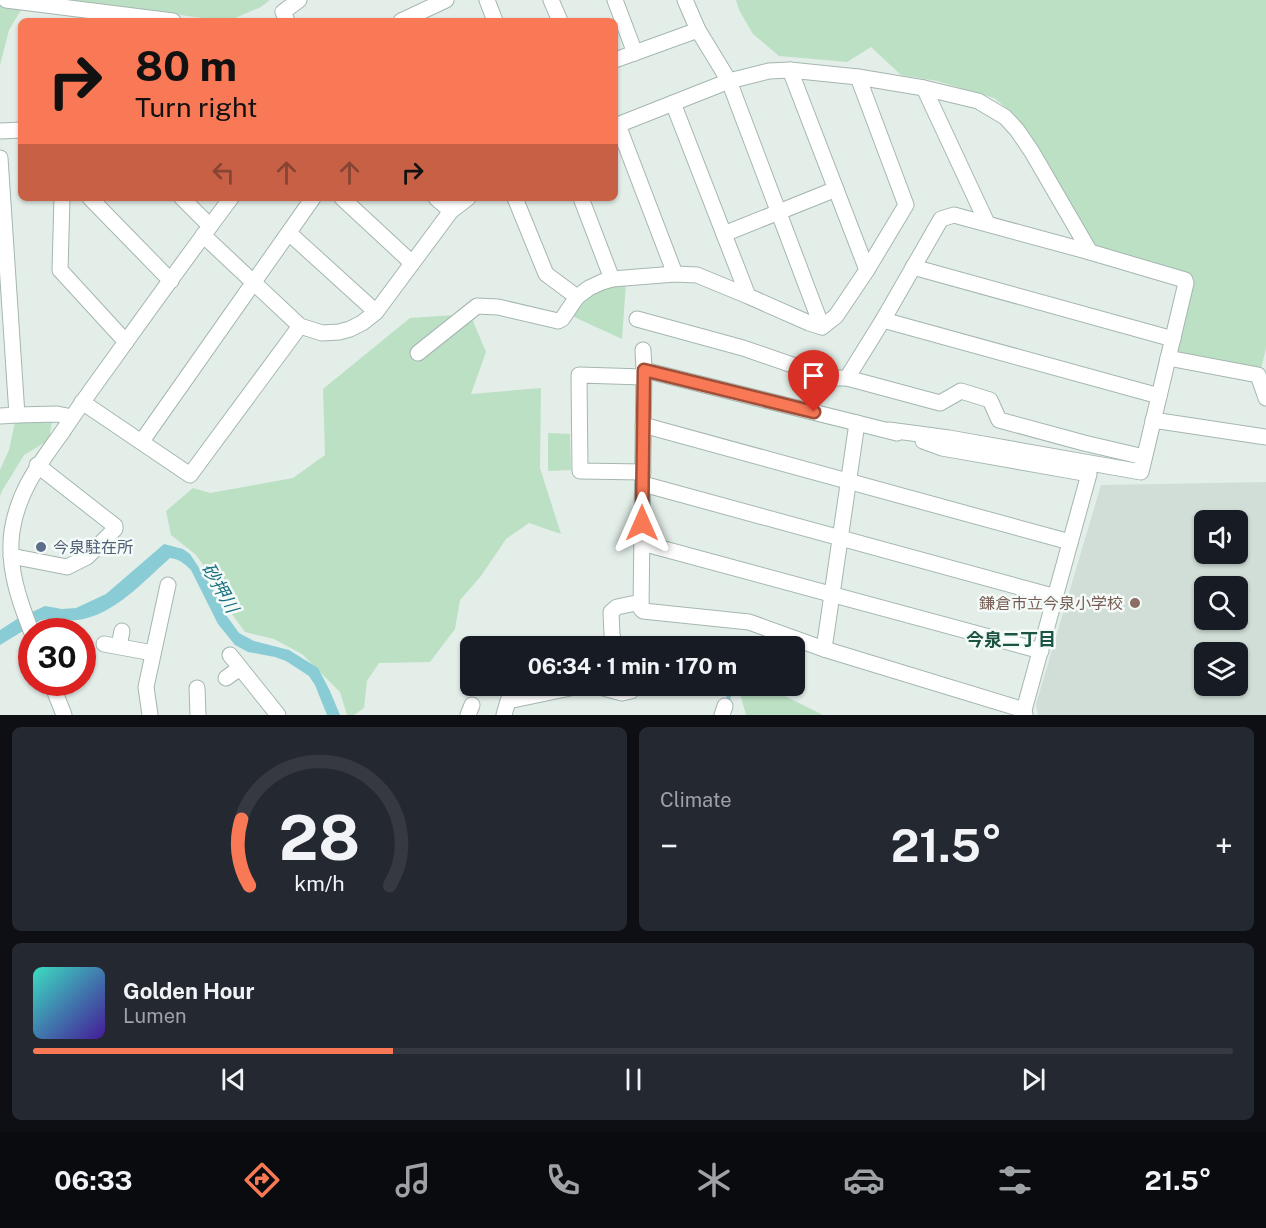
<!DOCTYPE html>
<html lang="en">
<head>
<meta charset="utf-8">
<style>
	body { margin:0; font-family:"Public Sans","Noto Sans JP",sans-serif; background:#242831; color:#f1f3f6; height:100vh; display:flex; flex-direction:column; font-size:22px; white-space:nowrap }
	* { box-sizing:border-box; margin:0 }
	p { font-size:20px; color:#9ea1a6 }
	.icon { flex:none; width:33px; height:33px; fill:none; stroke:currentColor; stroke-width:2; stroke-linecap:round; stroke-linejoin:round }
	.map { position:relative; height:715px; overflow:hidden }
	.panel { display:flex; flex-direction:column; gap:12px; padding:12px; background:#0d0f14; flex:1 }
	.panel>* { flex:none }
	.top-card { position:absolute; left:18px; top:18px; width:600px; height:183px; border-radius:9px; box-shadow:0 2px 4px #0004; background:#f97956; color:#111; overflow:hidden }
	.controls { position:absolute; left:1194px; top:510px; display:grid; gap:12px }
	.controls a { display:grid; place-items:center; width:54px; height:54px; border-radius:9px; background:#171b24; box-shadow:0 2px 4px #0004; font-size:30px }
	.speed { position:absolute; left:18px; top:618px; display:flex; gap:12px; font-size:30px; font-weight:700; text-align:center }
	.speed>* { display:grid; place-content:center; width:78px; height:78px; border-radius:50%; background:#171b24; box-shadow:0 2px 4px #0004; line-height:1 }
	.speed .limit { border:9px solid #d22; background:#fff; color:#111 }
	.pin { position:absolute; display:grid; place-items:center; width:51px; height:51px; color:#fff; margin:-62px -26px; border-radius:50% 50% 50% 0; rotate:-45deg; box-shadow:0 0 6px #0007 }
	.pin .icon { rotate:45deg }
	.me { position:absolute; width:66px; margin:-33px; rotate:0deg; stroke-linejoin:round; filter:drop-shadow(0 0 4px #0008) }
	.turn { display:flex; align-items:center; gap:21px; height:126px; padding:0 18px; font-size:27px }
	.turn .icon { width:78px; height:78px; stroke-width:2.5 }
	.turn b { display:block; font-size:42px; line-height:51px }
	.lanes { display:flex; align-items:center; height:57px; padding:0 18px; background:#0003; justify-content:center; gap:30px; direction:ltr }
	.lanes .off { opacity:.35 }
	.big { font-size:45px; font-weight:700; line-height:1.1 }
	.panel .tile { flex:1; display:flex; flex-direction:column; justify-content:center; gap:9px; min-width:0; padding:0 21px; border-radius:9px; background:#242831 }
	.panel .dial { align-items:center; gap:0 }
	.dial svg { height:156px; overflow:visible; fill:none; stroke:#363941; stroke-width:7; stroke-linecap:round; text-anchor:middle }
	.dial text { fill:#f1f3f6; stroke:none }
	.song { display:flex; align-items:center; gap:18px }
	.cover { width:72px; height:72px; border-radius:9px; background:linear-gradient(135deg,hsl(170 70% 55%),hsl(260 70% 35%)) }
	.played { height:6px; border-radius:3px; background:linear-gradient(90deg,#f97956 30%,#363941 30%) }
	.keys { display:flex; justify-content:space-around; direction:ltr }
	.heat { display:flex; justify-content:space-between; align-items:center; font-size:33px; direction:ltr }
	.panel .tiles { flex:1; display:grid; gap:12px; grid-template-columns:1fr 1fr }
	.tile:last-child { grid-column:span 2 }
	.trip { position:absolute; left:460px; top:636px; width:345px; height:60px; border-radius:9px; background:#171b24; box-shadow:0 2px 4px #0004; font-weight:700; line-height:60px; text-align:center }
	.menu { display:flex; height:96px; justify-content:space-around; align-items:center; background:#090b0e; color:#9ea1a6 }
	.menu .icon { width:42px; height:42px }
	.menu .selected { color:#f97956 }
	.menu b { font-size:27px; color:#f1f3f6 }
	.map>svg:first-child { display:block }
	.built { fill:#d1ded8; fill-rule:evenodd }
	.green { fill:#bbe0c4 }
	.water { fill:#89ccd5 }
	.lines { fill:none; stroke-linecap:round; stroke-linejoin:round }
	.stream { stroke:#89ccd5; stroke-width:4 }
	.minor-casing { stroke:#a5b6b0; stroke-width:17 }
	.minor { stroke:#fff; stroke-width:15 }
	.route-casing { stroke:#a24f38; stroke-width:15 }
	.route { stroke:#f97956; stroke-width:10 }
	.service-dot { fill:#5c6f8a; stroke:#f4faf7; stroke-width:2 }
	.education-dot { fill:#8d6e63; stroke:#f4faf7; stroke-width:2 }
	.labels { text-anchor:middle; stroke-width:5; stroke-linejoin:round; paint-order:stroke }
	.service-label { font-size:16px; fill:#4e5e75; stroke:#f4faf7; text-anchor:start }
	.education-label { font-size:16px; fill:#785e54; stroke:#f4faf7; text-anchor:end }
	.water-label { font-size:18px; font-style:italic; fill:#187180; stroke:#f4faf7 }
	.neighbourhood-label { font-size:18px; font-weight:bold; fill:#1c5444; stroke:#f4faf7 }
</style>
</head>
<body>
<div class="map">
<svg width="1266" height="715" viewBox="0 0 1266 715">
	<rect width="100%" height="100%" fill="#e3eee9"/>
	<path class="built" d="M 1266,482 L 1266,715 L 1038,715 L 1036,704 L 1101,485 ZM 1204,520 L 1238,520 L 1238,554 L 1204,554 ZM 1204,586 L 1238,586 L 1238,620 L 1204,620 ZM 1204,652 L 1238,652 L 1238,686 L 1204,686 Z"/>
	<g class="green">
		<path d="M 0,0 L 27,0 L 9,30 L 0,65 Z"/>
		<path d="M 69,0 L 270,0 L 261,7 L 228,21 L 225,21 Z"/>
		<path d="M 736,0 L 1266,0 L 1266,348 L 1261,369 L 1181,355 L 1178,349 L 1194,279 L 1186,275 L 1094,246 L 1015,115 L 994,98 L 937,81 L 901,75 L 871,47 L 847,62 L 779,56 L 753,34 L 739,10 Z"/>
		<path d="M 626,283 L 622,339 L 572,316 L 594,290 Z"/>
		<path d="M 470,314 L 486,352 L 471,394 L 541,388 L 540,468 L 561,534 L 529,523 L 506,539 L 481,576 L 460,600 L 455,629 L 430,662 L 379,663 L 367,681 L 364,708 L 354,715 L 347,715 L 340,692 L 302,654 L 274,639 L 245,632 L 229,610 L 214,579 L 195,554 L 171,535 L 166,511 L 193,488 L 210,493 L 293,478 L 325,455 L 323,389 L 410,318 Z"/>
		<path d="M 52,421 L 49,440 L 24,455 L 2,491 L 0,496 L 0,470 L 9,450 L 15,422 Z"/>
		<path d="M 548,433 L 570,434 L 571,470 L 548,471 Z"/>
		<path d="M 738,686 L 765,686 L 823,715 L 746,715 Z"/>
	</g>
	<path class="water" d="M 164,544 L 183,549 L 190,554 L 213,589 L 226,615 L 239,633 L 254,641 L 289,650 L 318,668 L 330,691 L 340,715 L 327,715 L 315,685 L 309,676 L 286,661 L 275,657 L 248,652 L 235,645 L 218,624 L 191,570 C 184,563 179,559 170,558 C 144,581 114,615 78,620 C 65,621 53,618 41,620 L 0,645 L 0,630 L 17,619 L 45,606 L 62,609 L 76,608 L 106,594 Z"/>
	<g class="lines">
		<path class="stream" d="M 726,686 L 729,693 L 728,702"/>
		<g class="minor-casing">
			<g id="minor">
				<path d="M 6,0 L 173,21"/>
				<path d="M 487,0 L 495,21"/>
				<path d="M 551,0 L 560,21"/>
				<path d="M 615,0 L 635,53"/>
				<path d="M 685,0 L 698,30 L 729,81 L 822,327"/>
				<path d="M 287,21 L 283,12 L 299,0"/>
				<path d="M 401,21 L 446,0"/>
				<path d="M 615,60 L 698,30"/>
				<path d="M 790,70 L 867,270"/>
				<path d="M 924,88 L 987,223"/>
				<path d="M 673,103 L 748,296"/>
				<path d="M 618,125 L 675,274"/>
				<path d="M 615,126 L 729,81 L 769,71 L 790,70 L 858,77 L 924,88 L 978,101 L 1005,117 L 1017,130 L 1032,152 L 1090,252 L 1185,280 L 1186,283 L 1141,472 L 949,438 L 889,430"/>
				<path d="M 0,131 L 21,130"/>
				<path d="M 0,158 L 17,415 L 0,416"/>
				<path d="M 62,198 L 60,270 L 126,342"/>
				<path d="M 90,198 L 171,281"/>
				<path d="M 182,198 L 210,226"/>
				<path d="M 342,198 L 412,263"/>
				<path d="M 436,198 L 451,211"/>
				<path d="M 515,198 L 546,274 L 577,297 L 589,288 L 602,282 L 612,279 L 675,274 L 697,275 L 748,296 L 809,323 L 822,327 L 836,316 L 867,270 L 906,205 L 858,77"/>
				<path d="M 581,198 L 612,279"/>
				<path d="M 289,233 L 376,312"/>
				<path d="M 724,234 L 836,189"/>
				<path d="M 203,235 L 300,326 L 322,333 L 339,332 L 350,329 L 362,323 L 376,312 L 451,211 L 468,198"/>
				<path d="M 913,267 L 1173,339"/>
				<path d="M 637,319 L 743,348 L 830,378 L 847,378 L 940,403 L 961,391 L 990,400 L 999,420 L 1084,443 L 1144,457"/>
				<path d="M 883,320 L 1159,396"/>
				<path d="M 643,350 L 644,370 L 641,609 L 643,611 L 749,622 L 824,649 L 1024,710"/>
				<path d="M 418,353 L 477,306 L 498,307 L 558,321 L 562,319 L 577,297"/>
				<path d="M 1168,358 L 1258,375 L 1266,398"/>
				<path d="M 644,370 L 897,433"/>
				<path d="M 847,378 L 883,320 L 941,219 L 954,215 L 1090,252"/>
				<path d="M 82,402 L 190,475 L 300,326"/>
				<path d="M 17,415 L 57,414 L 72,417"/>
				<path d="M 1153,420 L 1266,437"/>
				<path d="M 643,425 L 1070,542"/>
				<path d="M 142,441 L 313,198"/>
				<path d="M 923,441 L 942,448 L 1089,474 L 1024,710 L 1025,715"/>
				<path d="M 643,472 L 580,471 L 579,375 L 644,377"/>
				<path d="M 643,484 L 1056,597"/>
				<path d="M 642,543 L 1041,651"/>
				<path d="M 11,556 L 67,567 L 87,557 L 115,529 L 115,526 L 37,465"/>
				<path d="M 32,633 C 19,601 7,566 12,531 C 18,491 40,463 63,431 C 78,408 94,386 110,364 C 150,308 190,253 231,198"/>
				<path d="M 104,644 L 153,653"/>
				<path d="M 119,646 L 122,631"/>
				<path d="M 615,646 L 612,635 L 611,612 L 617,607 L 641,602"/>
				<path d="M 824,649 L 857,423"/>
				<path d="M 230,655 L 278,715"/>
				<path d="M 226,678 L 240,668"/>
				<path d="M 51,682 L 64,715"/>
				<path d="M 596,686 L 622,693 L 631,691 L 635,686"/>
				<path d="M 197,688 L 198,715"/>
				<path d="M 150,715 L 146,687 L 168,585"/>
				<path d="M 468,715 L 472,705"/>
				<path d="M 504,715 L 508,701 L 580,686"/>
				<path d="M 722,715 L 725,706"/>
			</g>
		</g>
		<use href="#minor" class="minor"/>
	</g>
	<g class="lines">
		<g class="route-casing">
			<path id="route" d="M 642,523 L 644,370 L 814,412"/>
		</g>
		<use href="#route" class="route"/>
	</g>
	<circle class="service-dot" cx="41" cy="547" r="6"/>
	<circle class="education-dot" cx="1135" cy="603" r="6"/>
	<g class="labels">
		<g class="service-label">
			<text x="53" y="553">今泉駐在所</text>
		</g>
		<g class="education-label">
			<text x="1123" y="609">鎌倉市立今泉小学校</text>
		</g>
		<g class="water-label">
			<text transform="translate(220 588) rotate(60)" y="6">砂押川</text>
		</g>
		<g class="neighbourhood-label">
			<text x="1011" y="646">今泉二丁目</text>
		</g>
	</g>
</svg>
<div class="controls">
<a><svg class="icon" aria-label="sound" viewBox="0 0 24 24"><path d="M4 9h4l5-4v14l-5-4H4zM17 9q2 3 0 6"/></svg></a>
<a><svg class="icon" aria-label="search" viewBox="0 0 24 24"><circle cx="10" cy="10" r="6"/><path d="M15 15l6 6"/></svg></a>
<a><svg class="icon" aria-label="layers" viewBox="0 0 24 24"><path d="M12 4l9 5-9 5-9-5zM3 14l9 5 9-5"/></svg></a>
</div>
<div class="speed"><div class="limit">30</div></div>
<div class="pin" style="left:814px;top:412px;background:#d93025"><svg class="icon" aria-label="arrive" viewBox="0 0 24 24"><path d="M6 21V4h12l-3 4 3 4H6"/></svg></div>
<svg class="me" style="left:642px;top:523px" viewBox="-20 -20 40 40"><path d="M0-17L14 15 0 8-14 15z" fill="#f97956" stroke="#fff" stroke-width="4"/></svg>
<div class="trip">06:34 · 1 min · 170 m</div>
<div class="top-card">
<div class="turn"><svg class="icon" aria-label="right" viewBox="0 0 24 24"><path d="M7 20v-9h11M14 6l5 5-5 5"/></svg><div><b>80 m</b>Turn right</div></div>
<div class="lanes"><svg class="icon off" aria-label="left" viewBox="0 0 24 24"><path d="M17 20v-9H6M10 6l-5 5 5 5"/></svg><svg class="icon off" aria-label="ahead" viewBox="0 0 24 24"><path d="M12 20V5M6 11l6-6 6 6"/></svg><svg class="icon off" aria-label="ahead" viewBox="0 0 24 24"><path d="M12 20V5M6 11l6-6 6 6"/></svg><svg class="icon" aria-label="right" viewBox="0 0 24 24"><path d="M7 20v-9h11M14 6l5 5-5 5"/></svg></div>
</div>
</div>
<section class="panel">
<div class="tiles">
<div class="tile dial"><svg viewBox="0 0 100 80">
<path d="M14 69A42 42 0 1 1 86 69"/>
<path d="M14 69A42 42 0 0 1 10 35" stroke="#f97956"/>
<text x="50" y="56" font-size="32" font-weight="700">28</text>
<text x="50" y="72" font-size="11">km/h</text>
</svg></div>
<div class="tile"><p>Climate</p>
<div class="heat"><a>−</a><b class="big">21.5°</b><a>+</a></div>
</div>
<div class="tile">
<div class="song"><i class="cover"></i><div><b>Golden Hour</b><p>Lumen</p></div></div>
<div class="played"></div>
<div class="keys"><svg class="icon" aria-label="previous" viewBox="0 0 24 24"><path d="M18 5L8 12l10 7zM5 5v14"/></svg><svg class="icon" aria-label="pause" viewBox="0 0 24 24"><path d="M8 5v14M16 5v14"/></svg><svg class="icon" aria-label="next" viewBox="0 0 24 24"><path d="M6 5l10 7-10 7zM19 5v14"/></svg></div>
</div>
</div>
</section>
<nav class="menu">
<b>06:33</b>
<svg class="icon selected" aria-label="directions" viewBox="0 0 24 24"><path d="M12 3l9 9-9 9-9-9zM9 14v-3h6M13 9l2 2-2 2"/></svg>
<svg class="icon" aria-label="music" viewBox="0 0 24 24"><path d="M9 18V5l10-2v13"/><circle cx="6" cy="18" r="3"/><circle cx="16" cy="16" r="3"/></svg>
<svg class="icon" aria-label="phone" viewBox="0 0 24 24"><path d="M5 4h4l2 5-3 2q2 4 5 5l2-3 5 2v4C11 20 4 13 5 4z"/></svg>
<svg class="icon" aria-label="climate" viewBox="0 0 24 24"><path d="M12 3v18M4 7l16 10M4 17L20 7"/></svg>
<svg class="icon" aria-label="car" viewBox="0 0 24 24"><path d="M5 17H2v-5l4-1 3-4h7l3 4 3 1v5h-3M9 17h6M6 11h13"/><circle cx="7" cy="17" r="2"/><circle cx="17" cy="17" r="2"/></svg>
<svg class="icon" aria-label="filters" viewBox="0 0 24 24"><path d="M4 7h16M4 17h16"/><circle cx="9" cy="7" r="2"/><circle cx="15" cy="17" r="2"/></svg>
<b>21.5°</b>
</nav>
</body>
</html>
